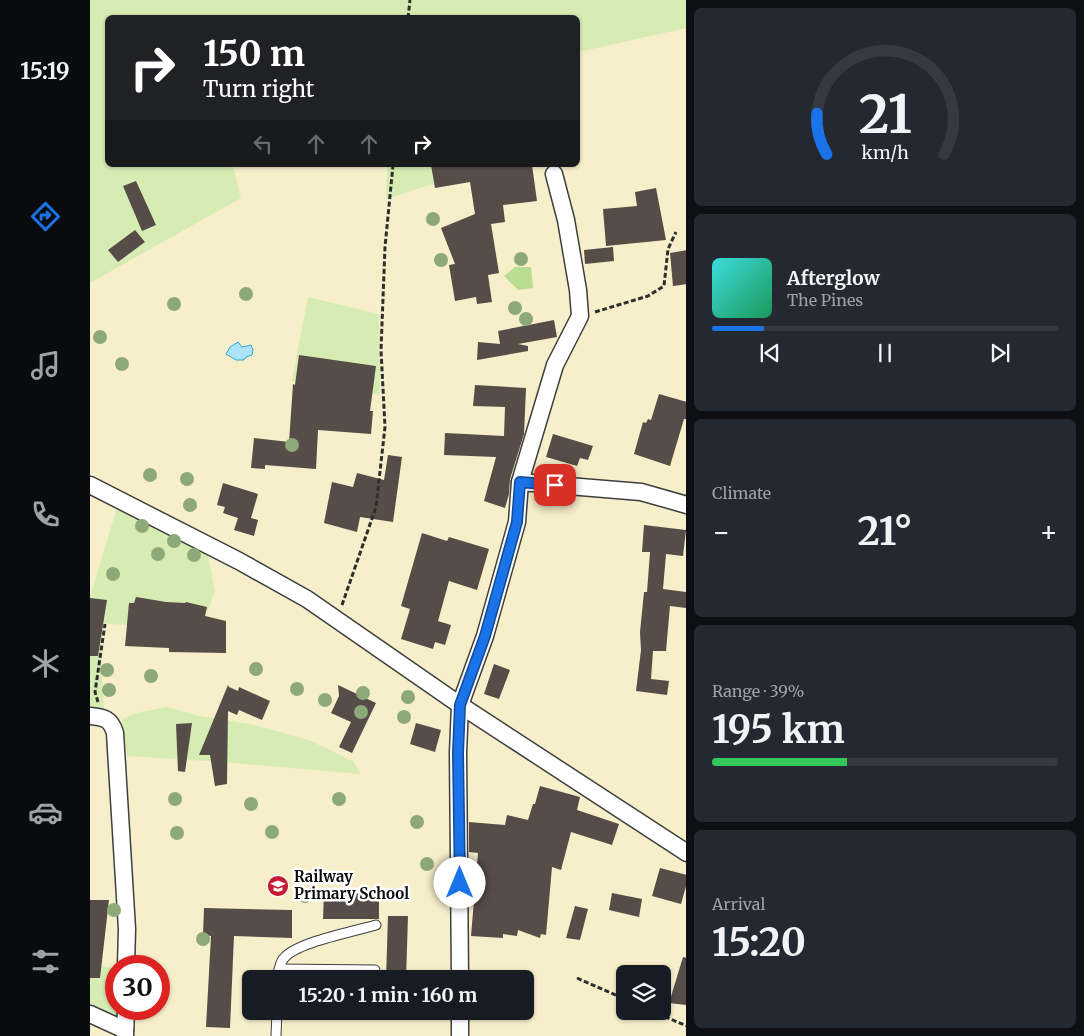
<!DOCTYPE html>
<html lang="en">
<head>
<meta charset="utf-8">
<style>
	body { margin:0; font-family:Merriweather,serif; background:#242831; color:#f1f3f6; height:100vh; display:flex; flex-direction:column; font-size:19px; white-space:nowrap }
	* { box-sizing:border-box; margin:0 }
	p { font-size:16px; color:#9ea1a6 }
	.icon { flex:none; width:28px; height:28px; fill:none; stroke:currentColor; stroke-width:2; stroke-linecap:round; stroke-linejoin:round }
	.map { position:relative; flex:1; overflow:hidden }
	.drawer { display:flex; flex-direction:column; gap:8px; padding:8px; background:#0d0f14; width:398px }
	.drawer>* { flex:none }
	.banner { position:absolute; left:15px; top:15px; width:475px; height:152px; border-radius:8px; box-shadow:0 1px 4px #0004; background:#202124; color:#fff; overflow:hidden }
	.buttons { position:absolute; left:526px; top:965px; display:grid; gap:10px }
	.buttons a { display:grid; place-items:center; width:55px; height:55px; border-radius:8px; background:#171b24; box-shadow:0 1px 4px #0004; font-size:25px }
	.speed { position:absolute; left:15px; top:955px; display:flex; gap:10px; font-size:25px; font-weight:700; text-align:center }
	.speed>* { display:grid; place-content:center; width:65px; height:65px; border-radius:50%; background:#171b24; box-shadow:0 1px 4px #0004; line-height:1 }
	.speed .limit { border:8px solid #d22; background:#fff; color:#111 }
	.pin { position:absolute; display:grid; place-items:center; width:42px; height:42px; color:#fff; margin:-21px; border-radius:10px; box-shadow:0 2px 8px #0006 }
	.me { position:absolute; width:55px; margin:-28px; rotate:0deg; stroke-linejoin:round; filter:drop-shadow(0 0 4px #0008) }
	.turn { display:flex; align-items:center; gap:18px; height:105px; padding:0 15px; font-size:22px }
	.turn .icon { width:65px; height:65px; stroke-width:2.5 }
	.turn b { display:block; font-size:35px; line-height:42px }
	.lanes { display:flex; align-items:center; height:48px; padding:0 15px; background:#0003; justify-content:center; gap:25px; direction:ltr }
	.lanes .off { opacity:.35 }
	.big { font-size:38px; font-weight:700; line-height:1.1 }
	.drawer .tile { flex:1; display:flex; flex-direction:column; justify-content:center; gap:8px; min-width:0; padding:0 18px; border-radius:8px; background:#242831 }
	.drawer .dial { align-items:center; gap:0 }
	.dial svg { height:130px; overflow:visible; fill:none; stroke:#363941; stroke-width:7; stroke-linecap:round; text-anchor:middle }
	.dial text { fill:#f1f3f6; stroke:none }
	.song { display:flex; align-items:center; gap:15px }
	.cover { width:60px; height:60px; border-radius:8px; background:linear-gradient(135deg,hsl(180 70% 55%),hsl(150 70% 35%)) }
	.played { height:5px; border-radius:2px; background:linear-gradient(90deg,#1a73e8 15%,#363941 15%) }
	.keys { display:flex; justify-content:space-around; direction:ltr }
	.heat { display:flex; justify-content:space-between; align-items:center; font-size:28px; direction:ltr }
	.charge { height:8px; border-radius:4px; background:linear-gradient(90deg,#34c759 39%,#363941 0) }
	.trip { position:absolute; left:152px; top:970px; width:292px; height:50px; border-radius:8px; background:#171b24; box-shadow:0 1px 4px #0004; font-weight:700; line-height:50px; text-align:center }
	main { display:flex; flex:1; min-height:0 }
	.tabs { display:flex; flex-direction:column; width:90px; justify-content:space-around; align-items:center; background:#090b0e; color:#9ea1a6 }
	.tabs .icon { width:35px; height:35px }
	.tabs .on { color:#1a73e8 }
	.tabs b { font-size:22px; color:#f1f3f6 }
	.map>svg:first-child { display:block }
	.farmland { fill:#f7eeca; fill-rule:evenodd }
	.green { fill:#d6ecb3 }
	.forest { fill:#bbdd91 }
	.water { fill:#ace5fa; stroke:#2fa4d6 }
	.building { fill:#564c48 }
	.lines { fill:none; stroke-linecap:round; stroke-linejoin:round }
	.service-casing { stroke:#3f3f3f; stroke-width:11 }
	.minor-casing { stroke:#3f3f3f; stroke-width:19 }
	.path { stroke:#2e2e2e; stroke-width:3; stroke-dasharray:5 2.5; stroke-linecap:butt }
	.service { stroke:#fff; stroke-width:9 }
	.minor { stroke:#fff; stroke-width:16 }
	.tree { fill:#8ea978 }
	.route-casing { stroke:#114b97; stroke-width:12 }
	.route { stroke:#1a73e8; stroke-width:9 }
	.labels { text-anchor:middle; stroke-width:5; stroke-linejoin:round; paint-order:stroke }
	.poi-label { font-size:15px; font-weight:bold; fill:#0c0c0c; stroke:#fff; text-anchor:start }
</style>
</head>
<body>
<main>
<nav class="tabs">
<b>15:19</b>
<svg class="icon on" aria-label="directions" viewBox="0 0 24 24"><path d="M12 3l9 9-9 9-9-9zM9 14v-3h6M13 9l2 2-2 2"/></svg>
<svg class="icon" aria-label="music" viewBox="0 0 24 24"><path d="M9 18V5l10-2v13"/><circle cx="6" cy="18" r="3"/><circle cx="16" cy="16" r="3"/></svg>
<svg class="icon" aria-label="phone" viewBox="0 0 24 24"><path d="M5 4h4l2 5-3 2q2 4 5 5l2-3 5 2v4C11 20 4 13 5 4z"/></svg>
<svg class="icon" aria-label="climate" viewBox="0 0 24 24"><path d="M12 3v18M4 7l16 10M4 17L20 7"/></svg>
<svg class="icon" aria-label="car" viewBox="0 0 24 24"><path d="M5 17H2v-5l4-1 3-4h7l3 4 3 1v5h-3M9 17h6M6 11h13"/><circle cx="7" cy="17" r="2"/><circle cx="17" cy="17" r="2"/></svg>
<svg class="icon" aria-label="filters" viewBox="0 0 24 24"><path d="M4 7h16M4 17h16"/><circle cx="9" cy="7" r="2"/><circle cx="15" cy="17" r="2"/></svg>
</nav>
<div class="map">
<svg width="597" height="1036" viewBox="0 0 597 1036">
	<rect width="100%" height="100%" fill="#fff9ec"/>
	<path class="farmland" d="M 0,0 L 596,0 L 596,1036 L 0,1036 ZM 18,18 L 488,18 L 488,165 L 18,165 ZM 26,966 L 69,966 L 69,1009 L 26,1009 ZM 535,974 L 572,974 L 572,1011 L 535,1011 ZM 161,979 L 436,979 L 436,1011 L 161,1011 Z"/>
	<g class="green">
		<path d="M 0,0 L 596,0 L 596,28 L 488,52 L 488,18 L 18,18 L 18,165 L 143,165 L 151,198 L 0,283 Z"/>
		<path d="M 297,165 L 372,165 L 374,174 L 296,199 Z"/>
		<path d="M 218,297 L 289,314 L 290,395 L 202,381 Z"/>
		<path d="M 29,501 L 115,542 L 125,591 L 110,632 L 1,622 L 13,625 L 11,665 L 14,711 L 0,708 L 0,597 Z"/>
		<path d="M 77,707 L 109,716 L 160,724 L 219,740 L 264,762 L 270,774 L 132,762 L 37,756 L 32,719 L 46,713 Z"/>
		<path d="M 0,965 L 26,968 L 26,1009 L 34,1009 L 33,1019 L 0,1005 Z"/>
	</g>
	<path class="forest" d="M 425,267 L 441,267 L 443,288 L 428,290 L 414,276 Z"/>
	<path class="water" d="M 148,342 L 152,347 L 161,345 L 163,350 L 162,355 L 156,357 L 154,360 L 146,360 L 136,354 L 140,347 Z"/>
	<g class="building">
		<path d="M 341,165 L 442,165 L 447,201 L 413,205 L 415,222 L 401,224 L 409,273 L 398,275 L 402,302 L 387,304 L 386,297 L 365,301 L 359,265 L 365,264 L 351,228 L 385,214 L 380,182 L 345,188 Z"/>
		<path d="M 46,181 L 66,225 L 52,231 L 33,186 Z"/>
		<path d="M 566,188 L 576,240 L 516,246 L 513,209 L 547,206 L 545,192 Z"/>
		<path d="M 45,230 L 55,242 L 28,262 L 18,250 Z"/>
		<path d="M 523,247 L 524,261 L 495,264 L 494,250 Z"/>
		<path d="M 597,250 L 597,284 L 583,286 L 580,253 Z"/>
		<path d="M 464,320 L 467,337 L 428,344 L 438,346 L 438,351 L 387,360 L 388,342 L 410,344 L 408,331 Z"/>
		<path d="M 209,355 L 286,366 L 280,411 L 283,411 L 281,434 L 228,430 L 226,469 L 175,465 L 175,469 L 161,468 L 164,438 L 199,442 L 203,384 L 205,385 Z"/>
		<path d="M 385,385 L 436,388 L 434,434 L 420,479 L 419,494 L 415,508 L 394,501 L 406,457 L 354,455 L 355,433 L 414,436 L 415,407 L 383,406 Z"/>
		<path d="M 569,394 L 597,402 L 597,419 L 594,419 L 580,466 L 544,454 L 553,422 L 556,423 L 558,419 L 561,420 Z"/>
		<path d="M 463,434 L 503,446 L 498,460 L 490,458 L 487,466 L 456,457 Z"/>
		<path d="M 298,455 L 312,457 L 303,522 L 270,517 L 267,532 L 234,523 L 242,482 L 263,487 L 267,473 L 294,480 Z"/>
		<path d="M 133,483 L 168,494 L 161,518 L 168,520 L 164,536 L 144,530 L 148,518 L 133,513 L 135,507 L 127,505 Z"/>
		<path d="M 554,525 L 596,530 L 593,556 L 576,554 L 573,589 L 597,592 L 597,608 L 580,606 L 576,651 L 563,651 L 561,679 L 579,681 L 577,695 L 546,691 L 551,650 L 550,632 L 554,592 L 557,592 L 560,552 L 552,552 Z"/>
		<path d="M 332,533 L 357,541 L 359,537 L 399,549 L 387,590 L 359,581 L 348,621 L 361,625 L 355,645 L 345,642 L 343,649 L 311,639 L 320,609 L 311,606 Z"/>
		<path d="M 46,597 L 76,602 L 95,603 L 96,602 L 117,607 L 115,616 L 136,621 L 136,653 L 79,652 L 79,648 L 35,646 L 39,603 L 44,603 Z"/>
		<path d="M 0,598 L 17,600 L 8,656 L 0,656 Z"/>
		<path d="M 404,664 L 420,670 L 409,699 L 394,694 Z"/>
		<path d="M 138,685 L 139,687 L 148,691 L 149,687 L 180,701 L 172,720 L 149,710 L 147,715 L 138,711 L 137,784 L 125,786 L 120,755 L 109,755 Z"/>
		<path d="M 248,685 L 286,703 L 262,753 L 249,747 L 261,722 L 241,713 L 249,696 Z"/>
		<path d="M 102,723 L 95,772 L 88,771 L 86,724 Z"/>
		<path d="M 326,723 L 351,730 L 345,752 L 320,744 Z"/>
		<path d="M 450,786 L 490,797 L 487,810 L 529,824 L 522,845 L 481,832 L 471,870 L 462,867 L 456,935 L 451,934 L 450,938 L 428,930 L 427,936 L 413,934 L 413,938 L 381,936 L 388,853 L 379,852 L 379,822 L 415,825 L 417,815 L 438,820 L 443,804 L 445,804 Z"/>
		<path d="M 570,868 L 597,875 L 597,883 L 591,904 L 562,896 Z"/>
		<path d="M 234,893 L 289,894 L 289,919 L 233,919 Z"/>
		<path d="M 522,893 L 552,899 L 549,917 L 519,910 Z"/>
		<path d="M 0,900 L 19,900 L 10,978 L 0,978 Z"/>
		<path d="M 485,906 L 498,909 L 490,940 L 476,938 Z"/>
		<path d="M 114,908 L 202,910 L 202,938 L 144,936 L 140,1028 L 116,1027 L 121,936 L 113,935 Z"/>
		<path d="M 298,916 L 318,916 L 316,979 L 296,979 Z"/>
		<path d="M 593,957 L 597,958 L 597,1005 L 579,1003 Z"/>
	</g>
	<g class="lines">
		<g class="service-casing">
			<g id="service">
				<path d="M 189,969 L 285,970"/>
				<path d="M 189,979 C 189,972 189,962 195,957 C 209,942 265,931 286,925"/>
				<path d="M 186,1036 L 187,1011"/>
			</g>
		</g>
		<g class="minor-casing">
			<g id="minor">
				<path d="M 430,482 L 551,492 L 597,505"/>
				<path d="M 0,485 L 149,561 L 217,599 L 370,705 L 597,853"/>
				<path d="M 0,716 C 14,717 21,719 25,733 L 37,929 L 36,966"/>
				<path d="M 370,979 L 368,753 L 370,705 L 395,636 L 427,522 L 430,482 L 465,365 L 490,316 L 488,290 L 476,220 L 464,174"/>
				<path d="M 370,1011 L 370,1036"/>
				<path d="M 0,1014 L 35,1030"/>
				<path d="M 35,1036 L 36,1009"/>
			</g>
		</g>
		<g class="path">
			<path d="M 318,18 L 320,0"/>
			<path d="M 505,312 L 558,296 L 574,286 L 578,249 L 586,232"/>
			<path d="M 252,605 L 286,507 L 295,427 L 291,350 L 295,247 L 303,165"/>
			<path d="M 8,702 L 5,692 L 15,624"/>
			<path d="M 487,978 L 535,999"/>
			<path d="M 561,1011 L 597,1026"/>
		</g>
		<use href="#service" class="service"/>
		<use href="#minor" class="minor"/>
	</g>
	<g class="tree">
		<circle cx="343" cy="219" r="7"/>
		<circle cx="431" cy="259" r="7"/>
		<circle cx="351" cy="260" r="7"/>
		<circle cx="156" cy="294" r="7"/>
		<circle cx="84" cy="304" r="7"/>
		<circle cx="425" cy="308" r="7"/>
		<circle cx="436" cy="319" r="7"/>
		<circle cx="10" cy="337" r="7"/>
		<circle cx="32" cy="364" r="7"/>
		<circle cx="202" cy="445" r="7"/>
		<circle cx="60" cy="475" r="7"/>
		<circle cx="97" cy="479" r="7"/>
		<circle cx="100" cy="505" r="7"/>
		<circle cx="52" cy="526" r="7"/>
		<circle cx="84" cy="541" r="7"/>
		<circle cx="68" cy="554" r="7"/>
		<circle cx="104" cy="555" r="7"/>
		<circle cx="23" cy="574" r="7"/>
		<circle cx="166" cy="669" r="7"/>
		<circle cx="17" cy="670" r="7"/>
		<circle cx="61" cy="676" r="7"/>
		<circle cx="207" cy="689" r="7"/>
		<circle cx="19" cy="690" r="7"/>
		<circle cx="273" cy="693" r="7"/>
		<circle cx="318" cy="697" r="7"/>
		<circle cx="235" cy="700" r="7"/>
		<circle cx="271" cy="712" r="7"/>
		<circle cx="314" cy="717" r="7"/>
		<circle cx="85" cy="799" r="7"/>
		<circle cx="249" cy="799" r="7"/>
		<circle cx="161" cy="804" r="7"/>
		<circle cx="327" cy="822" r="7"/>
		<circle cx="182" cy="832" r="7"/>
		<circle cx="87" cy="833" r="7"/>
		<circle cx="337" cy="864" r="7"/>
		<circle cx="215" cy="896" r="7"/>
		<circle cx="24" cy="910" r="7"/>
		<circle cx="113" cy="939" r="7"/>
	</g>
	<g class="lines">
		<g class="route-casing">
			<path id="route" d="M 370,883 L 368,753 L 370,705 L 395,636 L 427,522 L 430,482 L 465,485"/>
		</g>
		<use href="#route" class="route"/>
	</g>
	<defs>
		<g id="school-disc" transform="scale(1.125)"><circle r="9.5" fill="#c51c34" stroke="#fff"/><path d="M0-5L7-2L0 1L-7-2ZM-4 1L0 2.5L4 1V4Q0 6-4 4Z" fill="#fff"/></g>
	</defs>
	<g fill-rule="evenodd">
		<use href="#school-disc" x="188" y="886"/>
	</g>
	<g class="labels">
		<g class="poi-label">
			<text x="204" y="882">Railway<tspan x="204" dy="17">Primary School</tspan></text>
		</g>
	</g>
</svg>
<div class="buttons">
<a><svg class="icon" aria-label="layers" viewBox="0 0 24 24"><path d="M12 4l9 5-9 5-9-5zM3 14l9 5 9-5"/></svg></a>
</div>
<div class="speed"><div class="limit">30</div></div>
<div class="pin" style="left:465px;top:485px;background:#d93025"><svg class="icon" aria-label="arrive" viewBox="0 0 24 24"><path d="M6 21V4h12l-3 4 3 4H6"/></svg></div>
<svg class="me" style="left:370px;top:883px" viewBox="-20 -20 40 40"><circle r="19" fill="#fff"/><path d="M0-13L10 11 0 6-10 11z" fill="#1a73e8"/></svg>
<div class="trip">15:20 · 1 min · 160 m</div>
<div class="banner">
<div class="turn"><svg class="icon" aria-label="right" viewBox="0 0 24 24"><path d="M7 20v-9h11M14 6l5 5-5 5"/></svg><div><b>150 m</b>Turn right</div></div>
<div class="lanes"><svg class="icon off" aria-label="left" viewBox="0 0 24 24"><path d="M17 20v-9H6M10 6l-5 5 5 5"/></svg><svg class="icon off" aria-label="ahead" viewBox="0 0 24 24"><path d="M12 20V5M6 11l6-6 6 6"/></svg><svg class="icon off" aria-label="ahead" viewBox="0 0 24 24"><path d="M12 20V5M6 11l6-6 6 6"/></svg><svg class="icon" aria-label="right" viewBox="0 0 24 24"><path d="M7 20v-9h11M14 6l5 5-5 5"/></svg></div>
</div>
</div>
<section class="drawer">
<div class="tile dial"><svg viewBox="0 0 100 80">
<path d="M14 69A42 42 0 1 1 86 69"/>
<path d="M14 69A42 42 0 0 1 8 44" stroke="#1a73e8"/>
<text x="50" y="56" font-size="32" font-weight="700">21</text>
<text x="50" y="72" font-size="11">km/h</text>
</svg></div>
<div class="tile">
<div class="song"><i class="cover"></i><div><b>Afterglow</b><p>The Pines</p></div></div>
<div class="played"></div>
<div class="keys"><svg class="icon" aria-label="previous" viewBox="0 0 24 24"><path d="M18 5L8 12l10 7zM5 5v14"/></svg><svg class="icon" aria-label="pause" viewBox="0 0 24 24"><path d="M8 5v14M16 5v14"/></svg><svg class="icon" aria-label="next" viewBox="0 0 24 24"><path d="M6 5l10 7-10 7zM19 5v14"/></svg></div>
</div>
<div class="tile"><p>Climate</p>
<div class="heat"><a>−</a><b class="big">21°</b><a>+</a></div>
</div>
<div class="tile"><p>Range · 39%</p><b class="big">195 km</b><div class="charge"></div></div>
<div class="tile"><p>Arrival</p><b class="big">15:20</b></div>
</section>
</main>
</body>
</html>
